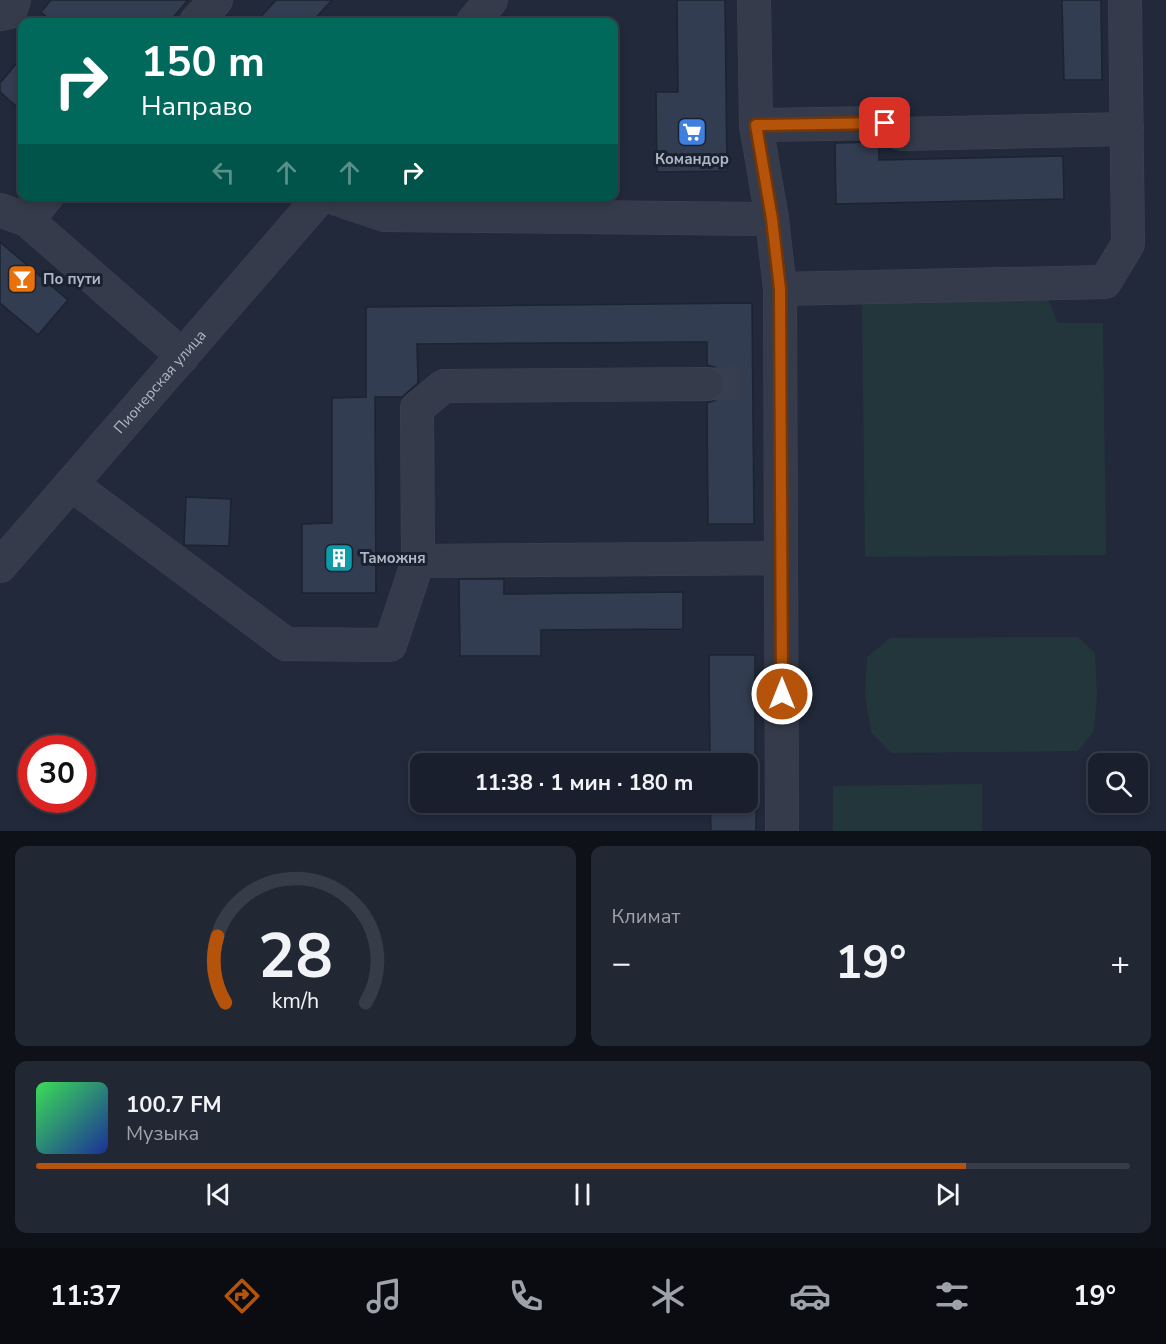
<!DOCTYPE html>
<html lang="ru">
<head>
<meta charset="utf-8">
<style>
	body { margin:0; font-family:"Nunito Sans",sans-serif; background:#222734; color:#f1f3f6; height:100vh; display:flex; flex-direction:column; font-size:22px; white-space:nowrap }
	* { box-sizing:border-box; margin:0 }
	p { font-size:20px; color:#9fa2a9 }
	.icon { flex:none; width:33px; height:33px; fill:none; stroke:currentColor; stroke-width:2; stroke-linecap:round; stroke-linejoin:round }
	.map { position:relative; height:831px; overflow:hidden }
	.drawer { display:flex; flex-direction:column; gap:15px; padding:15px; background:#0e1118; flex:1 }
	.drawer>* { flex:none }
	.guide { position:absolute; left:18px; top:18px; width:600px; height:183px; border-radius:12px; box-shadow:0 3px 9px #0003,0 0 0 2px #373d48; background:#00695c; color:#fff; overflow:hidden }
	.fabs { position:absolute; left:1088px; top:753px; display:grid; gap:12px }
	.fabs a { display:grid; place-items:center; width:60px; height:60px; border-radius:12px; background:#191f2c; box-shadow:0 3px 9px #0003,0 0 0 2px #373d48; font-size:30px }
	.speed { position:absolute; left:18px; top:735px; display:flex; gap:12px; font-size:30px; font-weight:700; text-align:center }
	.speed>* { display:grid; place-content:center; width:78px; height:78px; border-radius:50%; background:#191f2c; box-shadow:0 3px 9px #0003,0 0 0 2px #373d48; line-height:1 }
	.speed .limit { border:9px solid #d22; background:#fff; color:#111 }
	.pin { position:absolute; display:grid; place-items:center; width:51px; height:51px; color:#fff; margin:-26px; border-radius:12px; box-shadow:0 3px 9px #0006 }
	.me { position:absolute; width:66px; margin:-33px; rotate:0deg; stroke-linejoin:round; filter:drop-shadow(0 0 4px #0008) }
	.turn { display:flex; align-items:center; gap:21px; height:126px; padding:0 24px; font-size:27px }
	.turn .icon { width:78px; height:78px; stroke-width:2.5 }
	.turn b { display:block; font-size:42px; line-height:51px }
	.lanes { display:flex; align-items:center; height:57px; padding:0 24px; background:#0003; justify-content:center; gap:30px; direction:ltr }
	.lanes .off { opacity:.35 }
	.big { font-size:45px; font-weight:700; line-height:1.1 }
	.drawer .tile { flex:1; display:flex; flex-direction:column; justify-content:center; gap:9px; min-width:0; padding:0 21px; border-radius:12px; background:#222734 }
	.drawer .dial { align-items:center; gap:0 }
	.dial svg { height:156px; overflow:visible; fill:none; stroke:#373d48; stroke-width:7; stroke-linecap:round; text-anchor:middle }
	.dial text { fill:#f1f3f6; stroke:none }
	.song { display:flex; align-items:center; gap:18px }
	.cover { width:72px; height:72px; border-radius:9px; background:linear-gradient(135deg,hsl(130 70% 55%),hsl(230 70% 35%)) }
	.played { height:6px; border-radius:3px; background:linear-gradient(90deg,#b45309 85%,#373d48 85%) }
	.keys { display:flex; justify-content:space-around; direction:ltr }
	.heat { display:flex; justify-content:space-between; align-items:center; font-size:33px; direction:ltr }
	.drawer .tiles { flex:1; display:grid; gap:15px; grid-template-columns:1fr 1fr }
	.tile:last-child { grid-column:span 2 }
	.trip { position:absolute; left:410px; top:753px; width:348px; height:60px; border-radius:12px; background:#191f2c; box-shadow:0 3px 9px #0003,0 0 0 2px #373d48; font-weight:700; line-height:60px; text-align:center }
	.dock { display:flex; height:96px; justify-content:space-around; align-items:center; background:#0a0c12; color:#9fa2a9 }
	.dock .icon { width:42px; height:42px }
	.dock .on { color:#b45309 }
	.dock b { font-size:27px; color:#f1f3f6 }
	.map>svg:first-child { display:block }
	.green { fill:#23363b }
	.building { fill:#333d51; stroke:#1c2331; stroke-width:1.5 }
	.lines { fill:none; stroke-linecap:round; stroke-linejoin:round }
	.minor-tunnel { stroke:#363e4f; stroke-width:33; stroke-dasharray:33 16; stroke-linecap:butt }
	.minor-casing { stroke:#3e4454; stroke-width:34 }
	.minor { stroke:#353b4a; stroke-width:33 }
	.route-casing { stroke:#753606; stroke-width:15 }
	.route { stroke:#b45309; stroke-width:10 }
	.labels { text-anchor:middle; stroke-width:6; stroke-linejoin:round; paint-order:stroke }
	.poi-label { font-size:15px; font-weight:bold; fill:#afb6c7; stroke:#1a212f; text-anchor:start }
	.street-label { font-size:15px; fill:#afb6c7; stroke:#1a212f }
</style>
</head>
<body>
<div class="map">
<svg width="1166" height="831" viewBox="0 0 1166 831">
	<rect width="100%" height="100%" fill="#21293a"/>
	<g class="green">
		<path d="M 1048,299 L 1058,323 L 1103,323 L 1106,555 L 865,557 L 862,302 Z"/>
		<path d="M 1078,637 L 1095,653 L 1097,695 L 1094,731 L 1078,751 L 891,753 L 871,732 L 865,695 L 867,657 L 890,638 Z"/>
		<path d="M 982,784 L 982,831 L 833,831 L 833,786 Z"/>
	</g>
	<g class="building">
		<path d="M 51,0 L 188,0 L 169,22 L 53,22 L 41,12 Z"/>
		<path d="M 276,0 L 332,0 L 312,22 L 256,22 Z"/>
		<path d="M 677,0 L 725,0 L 727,171 L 657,172 L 656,92 L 678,92 Z"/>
		<path d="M 1062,0 L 1101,0 L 1102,80 L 1064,80 Z"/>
		<path d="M 22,57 L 22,111 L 0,92 L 0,83 Z"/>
		<path d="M 879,142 L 879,160 L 1063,156 L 1064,199 L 836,204 L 835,143 Z"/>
		<path d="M 0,242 L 68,300 L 38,335 L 0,303 Z"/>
		<path d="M 752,303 L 754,524 L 708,524 L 707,403 L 716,400 L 723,394 L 726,383 L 723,374 L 717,368 L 707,365 L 707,342 L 417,344 L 418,383 L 402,397 L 375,397 L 376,593 L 302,593 L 302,524 L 332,523 L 332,398 L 366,397 L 366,307 Z"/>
		<path d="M 186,497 L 231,499 L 229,546 L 184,545 Z"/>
		<path d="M 459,579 L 504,579 L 504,594 L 683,592 L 683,629 L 541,630 L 541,656 L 460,656 Z"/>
		<path d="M 709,655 L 755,655 L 755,764 L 710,764 Z"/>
		<path d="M 710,802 L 756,802 L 756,831 L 711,831 Z"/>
	</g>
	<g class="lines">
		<path class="minor-tunnel" d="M 707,384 L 752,383"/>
		<g class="minor-casing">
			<g id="minor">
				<path d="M 754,0 L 756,125 L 772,219 L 780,289 L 1105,282 L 1128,244 L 1125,0"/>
				<path d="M 0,14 L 10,12 L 14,0"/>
				<path d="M 196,22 L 216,0"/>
				<path d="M 473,22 L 491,0"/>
				<path d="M 756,125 L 885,123 L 901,134 L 1127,129"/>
				<path d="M 328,196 L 384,215 L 772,219"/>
				<path d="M 0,210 L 27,220 L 183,356"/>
				<path d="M 27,220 L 47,196"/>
				<path d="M 780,289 L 782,831"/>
				<path d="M 71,484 L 286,644 L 390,645 L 418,561 L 781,558"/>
				<path d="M 418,561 L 417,408 L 444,386 L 707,384"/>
				<path id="s1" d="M 0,566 L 321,196"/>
			</g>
		</g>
		<use href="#minor" class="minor"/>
	</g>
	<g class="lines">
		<g class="route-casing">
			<path id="route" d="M 782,694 L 780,289 L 772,219 L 756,125 L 885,123"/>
		</g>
		<use href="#route" class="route"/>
	</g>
	<defs>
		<g id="supermarket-square" transform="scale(1.5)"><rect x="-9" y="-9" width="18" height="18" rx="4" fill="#3f7fe0" stroke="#1a212f"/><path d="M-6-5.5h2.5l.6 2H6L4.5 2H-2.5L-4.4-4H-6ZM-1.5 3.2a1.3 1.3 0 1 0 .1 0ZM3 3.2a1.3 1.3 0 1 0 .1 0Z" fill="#fff"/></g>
		<g id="bar-square" transform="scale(1.5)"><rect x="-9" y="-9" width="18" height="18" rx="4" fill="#e8710a" stroke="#1a212f"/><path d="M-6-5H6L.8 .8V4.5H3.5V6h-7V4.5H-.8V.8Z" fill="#fff"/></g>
		<g id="building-square" transform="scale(1.5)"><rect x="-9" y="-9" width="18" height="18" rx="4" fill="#0f9aa8" stroke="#1a212f"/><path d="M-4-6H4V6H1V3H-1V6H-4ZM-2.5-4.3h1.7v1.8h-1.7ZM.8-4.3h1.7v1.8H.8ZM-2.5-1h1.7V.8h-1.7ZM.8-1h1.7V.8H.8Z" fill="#fff"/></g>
	</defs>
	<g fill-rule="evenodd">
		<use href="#supermarket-square" x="692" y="132"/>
		<use href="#bar-square" x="22" y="279"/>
		<use href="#building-square" x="339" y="558"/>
	</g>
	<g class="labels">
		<g class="poi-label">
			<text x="692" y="164" text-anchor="middle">Командор</text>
			<text x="43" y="284">По пути</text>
			<text x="360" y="563">Таможня</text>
		</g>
		<g class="street-label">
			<text dy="5" stroke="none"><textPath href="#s1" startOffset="244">Пионерская улица</textPath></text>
		</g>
	</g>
</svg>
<div class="fabs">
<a><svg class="icon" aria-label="search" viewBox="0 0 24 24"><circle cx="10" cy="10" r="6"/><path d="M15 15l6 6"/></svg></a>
</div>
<div class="speed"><div class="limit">30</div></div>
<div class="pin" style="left:885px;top:123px;background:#d93025"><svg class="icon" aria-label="arrive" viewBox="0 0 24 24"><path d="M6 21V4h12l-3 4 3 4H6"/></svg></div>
<svg class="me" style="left:782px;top:694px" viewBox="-20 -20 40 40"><circle r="17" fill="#b45309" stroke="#fff" stroke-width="3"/><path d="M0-11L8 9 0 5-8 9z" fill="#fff"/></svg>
<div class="trip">11:38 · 1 мин · 180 m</div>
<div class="guide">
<div class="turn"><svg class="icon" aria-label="right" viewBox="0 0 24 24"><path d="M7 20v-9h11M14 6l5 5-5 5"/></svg><div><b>150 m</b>Направо</div></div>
<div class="lanes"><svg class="icon off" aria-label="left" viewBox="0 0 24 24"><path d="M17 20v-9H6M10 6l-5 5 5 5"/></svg><svg class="icon off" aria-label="ahead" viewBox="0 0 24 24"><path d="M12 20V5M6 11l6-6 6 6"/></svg><svg class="icon off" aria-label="ahead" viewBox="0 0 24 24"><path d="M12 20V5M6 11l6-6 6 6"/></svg><svg class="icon" aria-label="right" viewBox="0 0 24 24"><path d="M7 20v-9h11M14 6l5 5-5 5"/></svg></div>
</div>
</div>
<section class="drawer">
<div class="tiles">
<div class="tile dial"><svg viewBox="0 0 100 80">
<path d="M14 69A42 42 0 1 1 86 69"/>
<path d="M14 69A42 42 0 0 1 10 35" stroke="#b45309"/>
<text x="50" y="56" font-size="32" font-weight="700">28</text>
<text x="50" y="72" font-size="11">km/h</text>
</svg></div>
<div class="tile"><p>Климат</p>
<div class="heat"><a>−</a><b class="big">19°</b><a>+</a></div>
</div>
<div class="tile">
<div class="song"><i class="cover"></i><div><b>100.7 FM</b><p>Музыка</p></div></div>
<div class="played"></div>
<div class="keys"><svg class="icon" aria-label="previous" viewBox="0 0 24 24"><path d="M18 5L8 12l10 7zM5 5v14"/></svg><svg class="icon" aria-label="pause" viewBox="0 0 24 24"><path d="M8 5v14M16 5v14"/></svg><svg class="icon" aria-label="next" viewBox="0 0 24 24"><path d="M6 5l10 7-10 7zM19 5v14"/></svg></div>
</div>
</div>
</section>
<nav class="dock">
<b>11:37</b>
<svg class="icon on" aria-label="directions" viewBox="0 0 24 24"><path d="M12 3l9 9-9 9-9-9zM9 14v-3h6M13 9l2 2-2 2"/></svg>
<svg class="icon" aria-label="music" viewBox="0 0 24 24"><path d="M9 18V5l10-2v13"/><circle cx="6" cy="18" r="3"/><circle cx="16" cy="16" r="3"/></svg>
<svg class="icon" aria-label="phone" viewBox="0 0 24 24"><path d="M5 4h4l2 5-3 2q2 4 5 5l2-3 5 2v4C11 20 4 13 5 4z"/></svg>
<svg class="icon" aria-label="climate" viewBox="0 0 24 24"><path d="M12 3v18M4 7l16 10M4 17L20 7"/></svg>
<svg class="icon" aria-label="car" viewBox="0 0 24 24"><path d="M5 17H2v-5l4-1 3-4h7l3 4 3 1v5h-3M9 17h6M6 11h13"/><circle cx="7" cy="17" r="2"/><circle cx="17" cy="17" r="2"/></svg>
<svg class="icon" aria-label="filters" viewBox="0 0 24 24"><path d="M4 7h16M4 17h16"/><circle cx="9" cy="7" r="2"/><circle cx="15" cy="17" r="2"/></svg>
<b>19°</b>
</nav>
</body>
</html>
